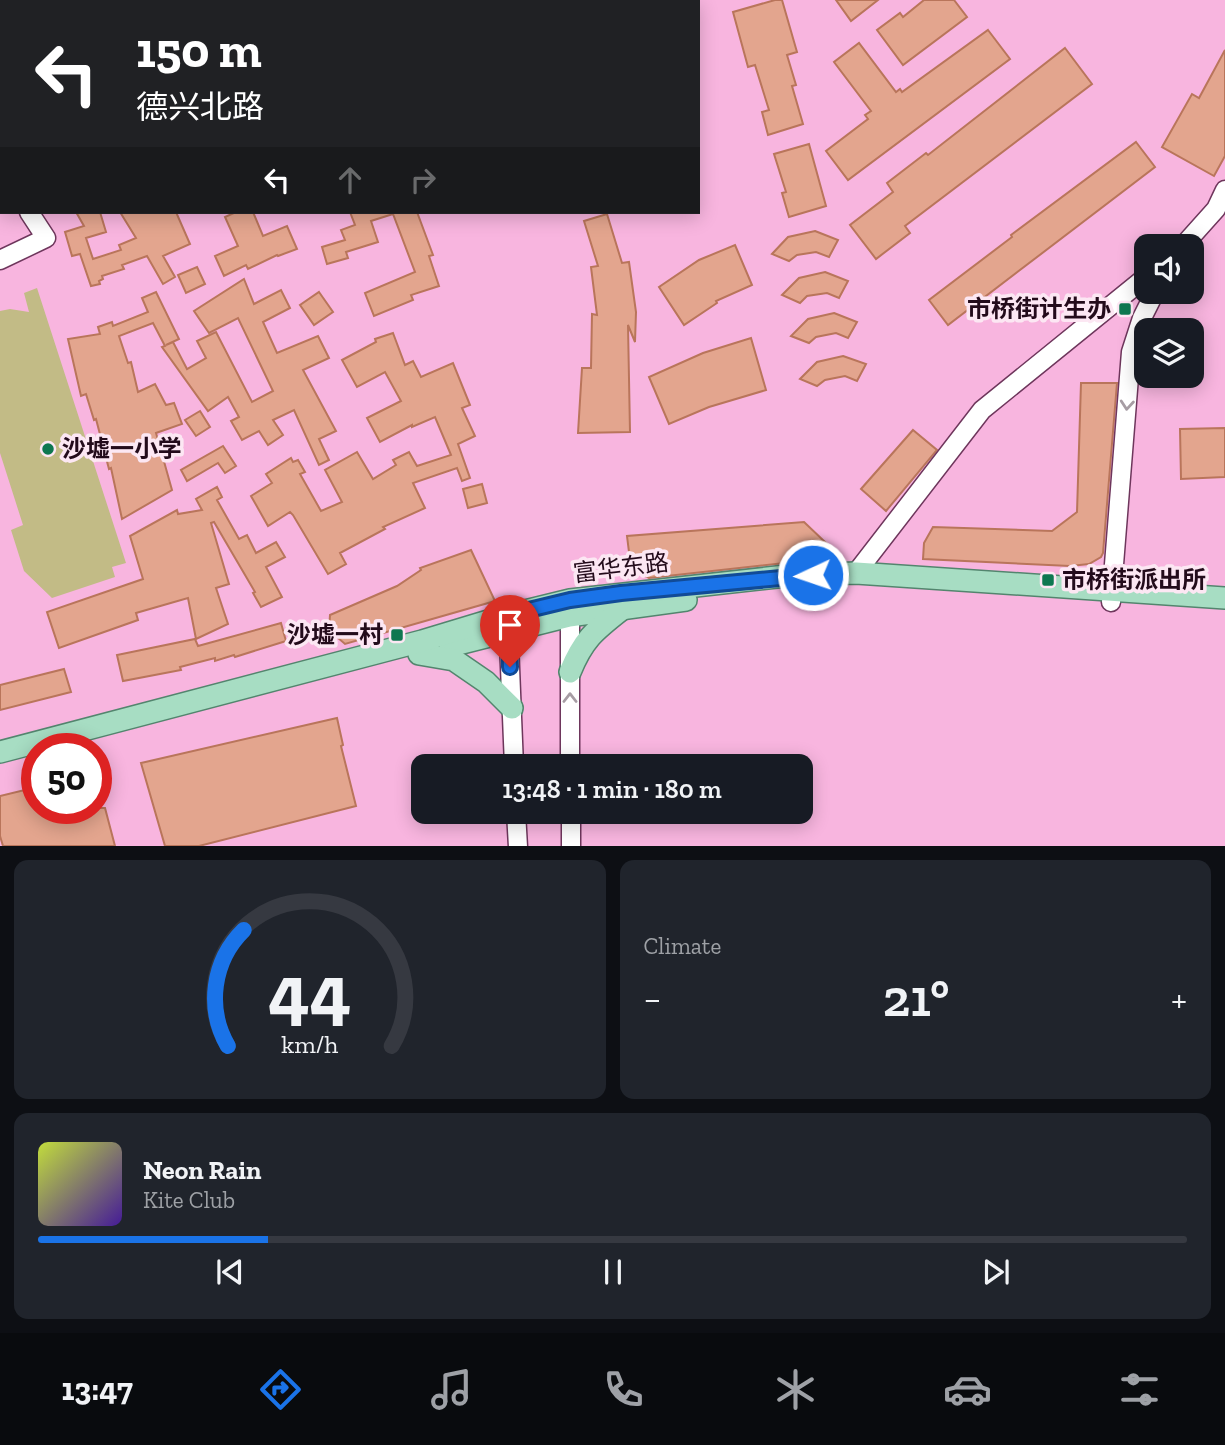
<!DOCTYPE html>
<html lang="en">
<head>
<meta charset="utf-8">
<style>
	body { margin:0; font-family:"Zilla Slab","Noto Sans SC",serif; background:#20242c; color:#f1f3f6; height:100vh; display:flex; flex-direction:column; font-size:26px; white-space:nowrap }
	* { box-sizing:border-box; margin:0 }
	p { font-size:23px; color:#9ea1a6 }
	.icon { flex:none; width:38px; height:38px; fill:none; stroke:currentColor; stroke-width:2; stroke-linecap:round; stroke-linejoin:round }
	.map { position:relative; height:846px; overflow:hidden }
	.details { display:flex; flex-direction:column; gap:14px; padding:14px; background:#0d0f14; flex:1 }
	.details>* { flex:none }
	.guide { position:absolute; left:0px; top:0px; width:700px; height:214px; box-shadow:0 4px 18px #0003; background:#202124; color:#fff; overflow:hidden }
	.buttons { position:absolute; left:1134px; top:234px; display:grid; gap:14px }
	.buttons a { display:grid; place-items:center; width:70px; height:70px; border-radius:14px; background:#171b24; box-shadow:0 4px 18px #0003; font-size:35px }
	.speed { position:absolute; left:21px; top:733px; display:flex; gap:14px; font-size:35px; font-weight:700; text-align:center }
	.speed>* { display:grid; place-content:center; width:91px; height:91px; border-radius:50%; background:#171b24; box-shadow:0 4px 18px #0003; line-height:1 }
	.speed .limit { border:10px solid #d22; background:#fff; color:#111 }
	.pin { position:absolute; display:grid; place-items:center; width:60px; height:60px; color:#fff; margin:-72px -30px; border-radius:50% 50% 50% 0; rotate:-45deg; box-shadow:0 0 7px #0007 }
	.pin .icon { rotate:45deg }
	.me { position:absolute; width:77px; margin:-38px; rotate:267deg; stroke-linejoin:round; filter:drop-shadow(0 0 5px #0008) }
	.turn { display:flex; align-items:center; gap:24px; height:147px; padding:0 21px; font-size:32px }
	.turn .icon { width:91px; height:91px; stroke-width:2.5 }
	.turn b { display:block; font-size:49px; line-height:60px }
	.lanes { display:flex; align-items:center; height:66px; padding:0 21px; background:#0003; justify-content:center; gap:35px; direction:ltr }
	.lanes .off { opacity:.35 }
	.big { font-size:52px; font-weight:600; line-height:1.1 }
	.details .card { flex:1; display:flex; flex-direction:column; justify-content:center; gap:10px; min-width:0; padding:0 24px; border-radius:14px; background:#20242c }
	.details .dial { align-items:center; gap:0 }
	.dial svg { height:182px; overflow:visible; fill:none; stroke:#363941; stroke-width:7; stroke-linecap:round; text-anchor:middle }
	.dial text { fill:#f1f3f6; stroke:none }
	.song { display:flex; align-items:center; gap:21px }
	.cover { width:84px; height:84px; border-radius:10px; background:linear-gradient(135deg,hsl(70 70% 55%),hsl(260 70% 35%)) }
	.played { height:7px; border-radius:4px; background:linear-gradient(90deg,#1a73e8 20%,#363941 20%) }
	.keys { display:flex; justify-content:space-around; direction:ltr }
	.heat { display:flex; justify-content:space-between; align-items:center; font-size:38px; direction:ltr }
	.details .tiles { flex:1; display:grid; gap:14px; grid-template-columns:1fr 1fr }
	.card:last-child { grid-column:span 2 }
	.trip { position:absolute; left:411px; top:754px; width:402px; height:70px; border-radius:14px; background:#171b24; box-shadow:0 4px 18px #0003; font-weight:600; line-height:70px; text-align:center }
	.tab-bar { display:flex; height:112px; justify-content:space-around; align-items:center; background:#090b0e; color:#9ea1a6 }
	.tab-bar .icon { width:49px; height:49px }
	.tab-bar .current { color:#1a73e8 }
	.tab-bar b { font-size:32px; color:#f1f3f6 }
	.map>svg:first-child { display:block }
	.green { fill:#c2bb86 }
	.building { fill:#e3a58e; stroke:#b9755b; stroke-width:2 }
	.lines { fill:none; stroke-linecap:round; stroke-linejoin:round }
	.minor-casing { stroke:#6e365c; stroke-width:21 }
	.major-casing { stroke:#53856e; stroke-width:24 }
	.minor { stroke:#fff; stroke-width:18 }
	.major { stroke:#a7ddc3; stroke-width:21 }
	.oneway { stroke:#a79da4 }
	.route-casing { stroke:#114b97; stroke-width:18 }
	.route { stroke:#1a73e8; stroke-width:12 }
	.poi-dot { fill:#0e7750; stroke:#fce7f3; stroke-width:2.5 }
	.labels { text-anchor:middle; stroke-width:7; stroke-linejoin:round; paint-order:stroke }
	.poi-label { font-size:24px; font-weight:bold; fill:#230b1b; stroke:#fce7f3; text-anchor:end }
	.street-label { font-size:24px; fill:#230b1b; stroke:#fce7f3 }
</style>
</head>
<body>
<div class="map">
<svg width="1225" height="847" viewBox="0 0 1225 847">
	<rect width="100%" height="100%" fill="#f8b5df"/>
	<path class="green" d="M 37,288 L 126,563 L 112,567 L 115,577 L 52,598 L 24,571 L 11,530 L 23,525 L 0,453 L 0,311 L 10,309 L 29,312 L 24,293 Z"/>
	<g class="building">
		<path d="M 775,0 L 782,0 L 797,52 L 787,55 L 796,85 L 792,86 L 803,124 L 768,135 L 762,112 L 769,110 L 755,65 L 748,67 L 733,12 Z"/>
		<path d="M 836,0 L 878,0 L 851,21 Z"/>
		<path d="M 924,0 L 954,0 L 967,17 L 903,65 L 877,30 L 900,13 L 903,17 Z"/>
		<path d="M 988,30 L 1010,59 L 848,180 L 826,151 L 868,119 L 865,115 L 871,111 L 834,62 L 859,43 L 896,92 L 900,89 L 902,92 Z"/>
		<path d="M 1065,48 L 1092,84 L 905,226 L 910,233 L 876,259 L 850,225 L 893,192 L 887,183 L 926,153 L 928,155 Z"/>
		<path d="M 1225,50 L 1225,156 L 1214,176 L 1162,147 L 1192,94 L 1199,98 Z"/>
		<path d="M 1136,142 L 1155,167 L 948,325 L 929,300 L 1012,237 L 1011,235 Z"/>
		<path d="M 809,144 L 826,206 L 789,217 L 782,193 L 786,192 L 774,154 Z"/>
		<path d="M 76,212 L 100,212 L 106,232 L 86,238 L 93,259 L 121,250 L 119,245 L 136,238 L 120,212 L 176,212 L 190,244 L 163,256 L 175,277 L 163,284 L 147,256 L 122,265 L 124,269 L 102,276 L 103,279 L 99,281 L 100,284 L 91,286 L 80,254 L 72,256 L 65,232 L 84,226 Z"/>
		<path d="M 236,212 L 253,212 L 263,236 L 287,226 L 297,249 L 278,256 L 277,255 L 248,269 L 246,265 L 224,276 L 215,256 L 238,246 L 225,217 Z"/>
		<path d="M 350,212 L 417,212 L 433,255 L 429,256 L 439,286 L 411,295 L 413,300 L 374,316 L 365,293 L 415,272 L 393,214 L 371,221 L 378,242 L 346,252 L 348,258 L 327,264 L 322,247 L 345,240 L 341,230 L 355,225 Z"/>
		<path d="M 607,214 L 622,263 L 629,262 L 636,312 L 635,342 L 628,325 L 630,432 L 578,433 L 582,368 L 591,368 L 592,314 L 597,315 L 591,267 L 598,266 L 584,221 Z"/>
		<path d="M 815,231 L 838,240 L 829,257 L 816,252 L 797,255 L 789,261 L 772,254 L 788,237 Z"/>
		<path d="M 735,245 L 752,285 L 716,301 L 717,303 L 684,325 L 659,287 L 699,260 Z"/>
		<path d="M 197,267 L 205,284 L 186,293 L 178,275 Z"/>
		<path d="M 825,272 L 848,281 L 839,298 L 827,293 L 807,296 L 800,303 L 782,295 L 799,278 Z"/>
		<path d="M 244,279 L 254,304 L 281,290 L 290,308 L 263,322 L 277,353 L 318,336 L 329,358 L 303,370 L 336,431 L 319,439 L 329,460 L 319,465 L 294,410 L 273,420 L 283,435 L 268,445 L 259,431 L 242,440 L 231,421 L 239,417 L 228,397 L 208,411 L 162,347 L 165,346 L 153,323 L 119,336 L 128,363 L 131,362 L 138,392 L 155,384 L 166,405 L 174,403 L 182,424 L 156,433 L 172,490 L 122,519 L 111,468 L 109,469 L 96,419 L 94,420 L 86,394 L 81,396 L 68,339 L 100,334 L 98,327 L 112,322 L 113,326 L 148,312 L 142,298 L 156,292 L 179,339 L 166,345 L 173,342 L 187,369 L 206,358 L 197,341 L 216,332 L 252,402 L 273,391 L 238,318 L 209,333 L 194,311 Z"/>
		<path d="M 319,292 L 333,312 L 314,325 L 300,305 Z"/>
		<path d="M 834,313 L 857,322 L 848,338 L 836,333 L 816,337 L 809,343 L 791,336 L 808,319 Z"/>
		<path d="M 393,333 L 405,365 L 413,361 L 421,377 L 453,363 L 470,405 L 462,408 L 475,436 L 458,444 L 470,478 L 462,481 L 457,468 L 413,483 L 425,508 L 383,527 L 385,529 L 340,553 L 346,564 L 328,574 L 293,515 L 290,512 L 268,526 L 251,496 L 272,483 L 266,474 L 291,458 L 293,462 L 298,460 L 305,472 L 300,474 L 321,511 L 342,502 L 325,470 L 357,452 L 373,479 L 396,465 L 393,460 L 409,452 L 417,466 L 451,455 L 435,417 L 412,427 L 412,425 L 380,442 L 367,418 L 401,401 L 385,372 L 357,387 L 342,360 L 376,342 L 375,339 Z"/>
		<path d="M 751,338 L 766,390 L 709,407 L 669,424 L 649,377 L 703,353 Z"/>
		<path d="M 843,356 L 866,364 L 857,381 L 845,376 L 825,380 L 817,386 L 800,379 L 817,362 Z"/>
		<path d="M 1081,383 L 1117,383 L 1103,553 L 1101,557 L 1089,564 L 1070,566 L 923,559 L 924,543 L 933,527 L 1052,531 L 1077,512 Z"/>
		<path d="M 200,411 L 210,427 L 196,436 L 185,420 Z"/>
		<path d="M 1225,428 L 1225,477 L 1181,479 L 1180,429 Z"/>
		<path d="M 913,430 L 937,450 L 886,511 L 861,489 Z"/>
		<path d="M 223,446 L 236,466 L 225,473 L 218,463 L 187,481 L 181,470 Z"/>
		<path d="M 482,484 L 487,503 L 468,508 L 463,489 Z"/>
		<path d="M 217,487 L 222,497 L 217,500 L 239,539 L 247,535 L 256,553 L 276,542 L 285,557 L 266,567 L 282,597 L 261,607 L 253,593 L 255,592 L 214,522 L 211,523 L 229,584 L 216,588 L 228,624 L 196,639 L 188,598 L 136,613 L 138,620 L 59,648 L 47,612 L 143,579 L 130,536 L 177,510 L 178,514 L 202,510 L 196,499 Z"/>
		<path d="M 804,522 L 844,560 L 794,562 L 649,578 L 631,568 L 627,536 Z"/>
		<path d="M 471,550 L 495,601 L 345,644 L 329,630 L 330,615 L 397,586 L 421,570 L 420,568 Z"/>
		<path d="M 281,623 L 286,641 L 235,657 L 234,655 L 215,661 L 215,658 L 180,667 L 181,670 L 123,681 L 117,655 L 195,639 L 198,646 Z"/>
		<path d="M 64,669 L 71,692 L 0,710 L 0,685 Z"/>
		<path d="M 337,718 L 343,745 L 341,746 L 356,806 L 199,846 L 165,846 L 141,763 Z"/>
		<path d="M 37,787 L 37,808 L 105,808 L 115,846 L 3,846 L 0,836 L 0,796 Z"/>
	</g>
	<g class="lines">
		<g class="minor-casing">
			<g id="minor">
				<path d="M 0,169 L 2,172"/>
				<path d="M 1182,247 L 1216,209 L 1225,190"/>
				<path d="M 0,260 L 46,238 L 29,212"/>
				<path d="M 856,573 L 982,410 L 1146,277"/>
				<path d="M 1111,602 L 1131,352 L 1142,318 L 1155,292"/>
				<path d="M 570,606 L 570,766"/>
				<path d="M 508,618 L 514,766"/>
				<path d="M 516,812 L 518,847"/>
				<path d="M 571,812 L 571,847"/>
			</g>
		</g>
		<g class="major-casing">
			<g id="major">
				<path d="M 450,646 L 569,616 L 686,600"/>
				<path d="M 419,654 L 454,660 L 486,682 L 512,708"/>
				<path d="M 570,672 C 583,640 594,631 621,610"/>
				<path d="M 0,752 L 422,641 L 508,615 L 570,600 L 795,575 L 856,573 L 1225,598"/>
			</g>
		</g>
		<use href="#minor" class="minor"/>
		<use href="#major" class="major"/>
	</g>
	<defs><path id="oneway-chevron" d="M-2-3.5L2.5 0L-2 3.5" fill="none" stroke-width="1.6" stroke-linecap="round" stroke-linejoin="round" transform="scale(1.75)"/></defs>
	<g class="oneway">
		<use href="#oneway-chevron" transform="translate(1127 405) rotate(95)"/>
		<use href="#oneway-chevron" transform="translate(570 698) rotate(-90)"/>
	</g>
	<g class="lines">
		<g class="route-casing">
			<path id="route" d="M 510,667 L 508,615 L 570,600 L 621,593 L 813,575"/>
		</g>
		<use href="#route" class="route"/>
	</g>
	<g class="poi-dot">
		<rect x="1118" y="302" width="14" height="14" rx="3.5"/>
		<circle cx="48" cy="449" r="7"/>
		<rect x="1041" y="573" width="14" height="14" rx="3.5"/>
		<rect x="390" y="628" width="14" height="14" rx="3.5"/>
	</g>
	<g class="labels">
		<g class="poi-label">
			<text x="1111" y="317">市桥街计生办</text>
			<text x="62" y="457" text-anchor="start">沙墟一小学</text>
			<text x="1062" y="588" text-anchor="start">市桥街派出所</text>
			<text x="383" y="643">沙墟一村</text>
		</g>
		<g class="street-label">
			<text transform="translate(621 568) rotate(-7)" y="8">富华东路</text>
		</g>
	</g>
</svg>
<div class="buttons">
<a><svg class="icon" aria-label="sound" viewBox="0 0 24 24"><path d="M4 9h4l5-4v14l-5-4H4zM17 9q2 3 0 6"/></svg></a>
<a><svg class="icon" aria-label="layers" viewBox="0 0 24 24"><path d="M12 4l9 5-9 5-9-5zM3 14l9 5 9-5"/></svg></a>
</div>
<div class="speed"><div class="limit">50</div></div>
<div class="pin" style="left:510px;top:667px;background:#d93025"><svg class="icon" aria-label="arrive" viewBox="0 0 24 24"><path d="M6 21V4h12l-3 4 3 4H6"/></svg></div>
<svg class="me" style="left:813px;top:575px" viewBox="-20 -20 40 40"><circle r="17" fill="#1a73e8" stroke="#fff" stroke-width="3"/><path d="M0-11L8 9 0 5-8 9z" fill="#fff"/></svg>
<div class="trip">13:48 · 1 min · 180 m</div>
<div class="guide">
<div class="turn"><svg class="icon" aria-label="left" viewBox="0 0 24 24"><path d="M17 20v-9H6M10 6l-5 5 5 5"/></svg><div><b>150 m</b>德兴北路</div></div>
<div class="lanes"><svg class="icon" aria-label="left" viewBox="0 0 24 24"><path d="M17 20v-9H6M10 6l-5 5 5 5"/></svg><svg class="icon off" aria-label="ahead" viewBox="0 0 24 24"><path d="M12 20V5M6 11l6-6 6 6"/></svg><svg class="icon off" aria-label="right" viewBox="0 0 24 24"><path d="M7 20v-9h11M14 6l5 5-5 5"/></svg></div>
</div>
</div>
<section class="details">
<div class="tiles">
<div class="card dial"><svg viewBox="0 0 100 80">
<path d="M14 69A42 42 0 1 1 86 69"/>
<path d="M14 69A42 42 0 0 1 21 18" stroke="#1a73e8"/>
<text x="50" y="56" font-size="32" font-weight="700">44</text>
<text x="50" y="72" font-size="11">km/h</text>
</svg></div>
<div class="card"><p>Climate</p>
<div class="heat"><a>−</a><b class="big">21°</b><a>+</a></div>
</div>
<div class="card">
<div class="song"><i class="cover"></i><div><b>Neon Rain</b><p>Kite Club</p></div></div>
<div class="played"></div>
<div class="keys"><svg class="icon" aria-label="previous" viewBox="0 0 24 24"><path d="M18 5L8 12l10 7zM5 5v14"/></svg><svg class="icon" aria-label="pause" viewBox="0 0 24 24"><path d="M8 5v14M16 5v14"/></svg><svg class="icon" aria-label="next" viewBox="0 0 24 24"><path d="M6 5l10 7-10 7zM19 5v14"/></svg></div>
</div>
</div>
</section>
<nav class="tab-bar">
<b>13:47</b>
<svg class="icon current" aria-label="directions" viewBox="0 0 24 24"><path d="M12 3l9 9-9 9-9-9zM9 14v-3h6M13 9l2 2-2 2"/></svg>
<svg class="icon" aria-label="music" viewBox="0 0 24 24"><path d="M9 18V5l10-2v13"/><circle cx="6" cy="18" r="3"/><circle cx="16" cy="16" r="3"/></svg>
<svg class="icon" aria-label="phone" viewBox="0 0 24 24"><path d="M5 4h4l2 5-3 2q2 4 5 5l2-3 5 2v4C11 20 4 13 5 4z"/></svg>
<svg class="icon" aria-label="climate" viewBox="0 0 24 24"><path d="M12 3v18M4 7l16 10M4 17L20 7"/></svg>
<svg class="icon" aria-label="car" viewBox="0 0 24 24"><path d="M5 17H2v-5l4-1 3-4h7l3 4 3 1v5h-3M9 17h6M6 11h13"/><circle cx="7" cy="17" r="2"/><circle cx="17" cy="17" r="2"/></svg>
<svg class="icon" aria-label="filters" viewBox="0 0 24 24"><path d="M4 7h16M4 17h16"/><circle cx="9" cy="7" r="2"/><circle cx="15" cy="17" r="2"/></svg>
</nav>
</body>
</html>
